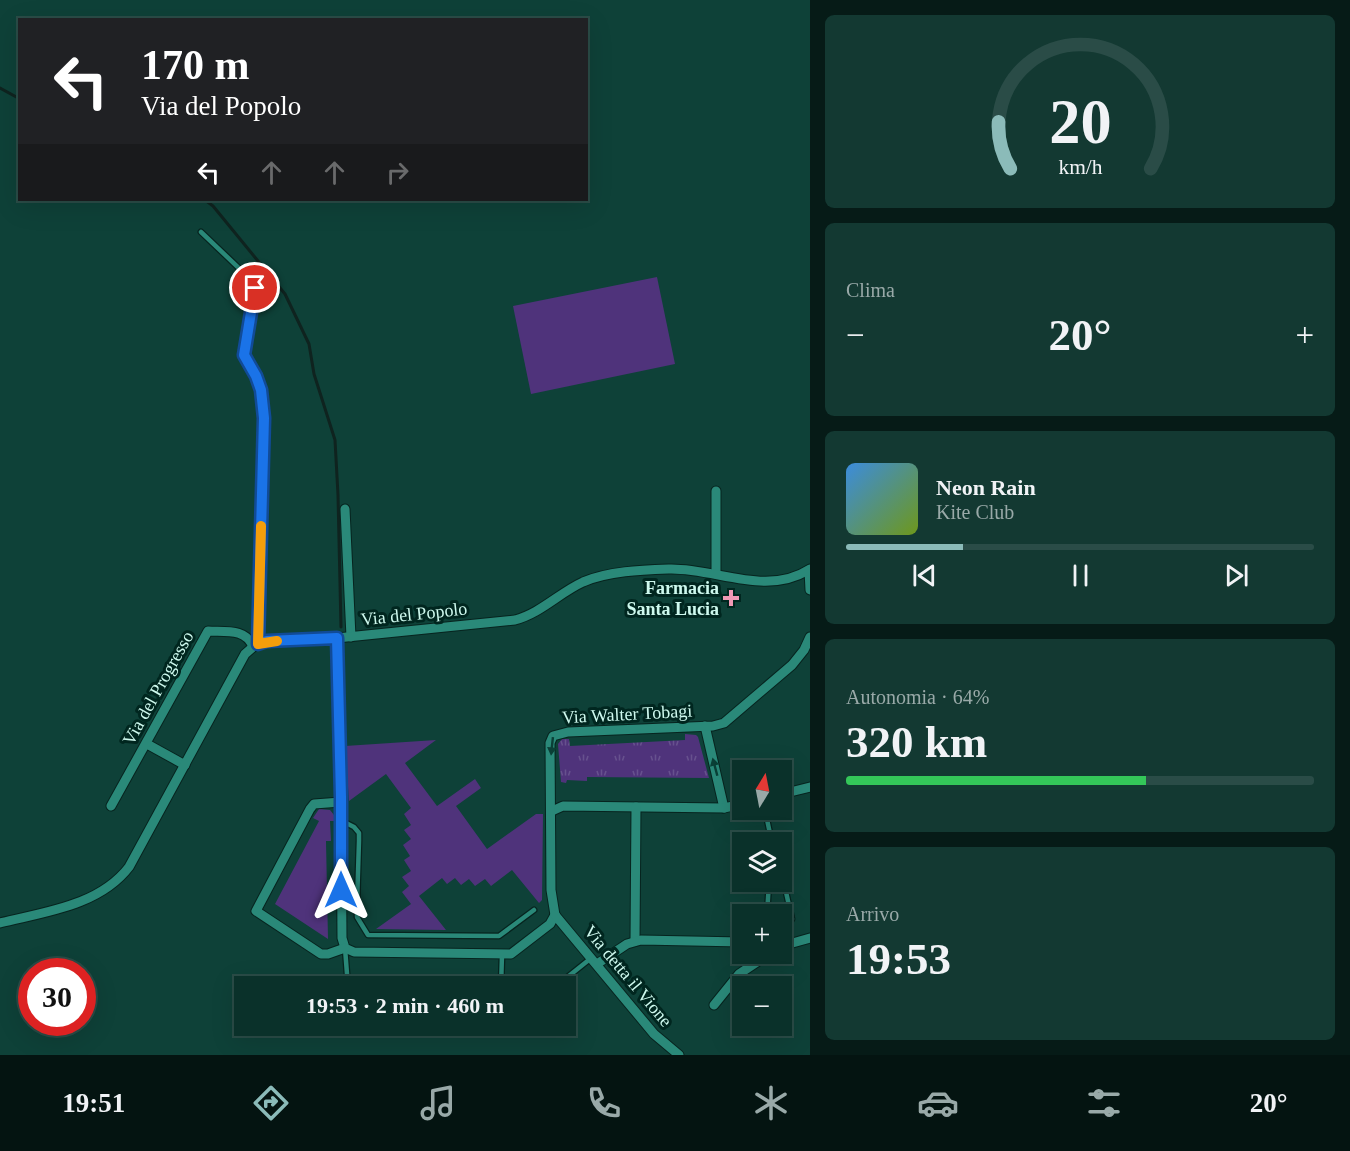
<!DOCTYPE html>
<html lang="it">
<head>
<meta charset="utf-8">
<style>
	body { margin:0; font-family:"Times New Roman",serif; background:#133932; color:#f1f3f6; height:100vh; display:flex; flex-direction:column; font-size:22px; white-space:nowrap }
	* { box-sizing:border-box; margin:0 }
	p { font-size:20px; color:#99a9a8 }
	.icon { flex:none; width:33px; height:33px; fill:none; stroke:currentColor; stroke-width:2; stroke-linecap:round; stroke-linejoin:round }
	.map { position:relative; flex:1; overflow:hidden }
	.side { display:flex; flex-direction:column; gap:15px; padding:15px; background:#061b17; width:540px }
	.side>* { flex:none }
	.guide { position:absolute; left:18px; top:18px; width:570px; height:183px; border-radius:0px; box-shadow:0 6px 24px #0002,0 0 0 2px #2a4c47; background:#202124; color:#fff; overflow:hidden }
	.needle { width:39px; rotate:10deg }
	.fabs { position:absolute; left:732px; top:760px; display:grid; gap:12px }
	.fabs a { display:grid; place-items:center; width:60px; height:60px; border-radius:0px; background:#0a312a; box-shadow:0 6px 24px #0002,0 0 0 2px #2a4c47; font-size:30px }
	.speed { position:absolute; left:18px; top:958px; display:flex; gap:12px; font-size:30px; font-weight:700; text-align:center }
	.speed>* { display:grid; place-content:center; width:78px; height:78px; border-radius:50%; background:#0a312a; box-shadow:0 6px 24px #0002,0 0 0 2px #2a4c47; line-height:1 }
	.speed .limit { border:9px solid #d22; background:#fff; color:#111 }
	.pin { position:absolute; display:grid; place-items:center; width:51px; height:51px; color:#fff; margin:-26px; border:3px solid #fff; border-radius:50%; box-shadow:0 2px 6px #0007 }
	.me { position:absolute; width:66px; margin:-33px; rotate:0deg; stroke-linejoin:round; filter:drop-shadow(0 0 4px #0008) }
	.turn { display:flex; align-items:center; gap:21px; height:126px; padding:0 24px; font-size:27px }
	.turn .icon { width:78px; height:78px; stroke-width:2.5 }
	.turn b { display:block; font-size:42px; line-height:51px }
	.lanes { display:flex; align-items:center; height:57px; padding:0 24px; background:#0003; justify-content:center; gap:30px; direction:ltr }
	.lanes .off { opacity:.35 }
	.big { font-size:45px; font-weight:800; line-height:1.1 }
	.side .widget { flex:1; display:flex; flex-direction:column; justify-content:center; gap:9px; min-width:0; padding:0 21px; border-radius:9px; background:#133932 }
	.side .dial { align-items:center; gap:0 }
	.dial svg { height:156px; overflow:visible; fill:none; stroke:#2a4c47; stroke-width:7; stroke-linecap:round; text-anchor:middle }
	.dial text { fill:#f1f3f6; stroke:none }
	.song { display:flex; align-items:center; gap:18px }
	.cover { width:72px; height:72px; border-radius:9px; background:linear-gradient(135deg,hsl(210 70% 55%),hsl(80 70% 35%)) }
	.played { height:6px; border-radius:3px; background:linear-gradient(90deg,#8bbbb9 25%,#2a4c47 25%) }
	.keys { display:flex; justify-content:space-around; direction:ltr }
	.heat { display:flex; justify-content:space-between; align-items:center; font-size:33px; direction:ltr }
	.charge { height:9px; border-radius:4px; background:linear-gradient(90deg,#34c759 64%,#2a4c47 0) }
	.trip { position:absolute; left:234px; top:976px; width:342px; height:60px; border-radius:0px; background:#0a312a; box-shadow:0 6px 24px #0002,0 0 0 2px #2a4c47; font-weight:800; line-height:60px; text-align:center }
	.dock { display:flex; height:96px; justify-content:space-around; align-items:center; background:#041411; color:#99a9a8 }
	.dock .icon { width:42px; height:42px }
	.dock .active { color:#8bbbb9 }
	.dock b { font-size:27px; color:#f1f3f6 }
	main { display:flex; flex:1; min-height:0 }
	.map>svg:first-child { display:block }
	.green { fill:#4f337b }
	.park { fill:url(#park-tufts) }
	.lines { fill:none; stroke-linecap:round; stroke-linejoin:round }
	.stream { stroke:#0f231f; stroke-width:3 }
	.lane-casing { stroke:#07241f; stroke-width:7 }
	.street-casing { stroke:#07241f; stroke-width:11 }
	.lane { stroke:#2a8979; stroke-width:4.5 }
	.street { stroke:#2a8979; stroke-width:9 }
	.oneway { fill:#0a3f36 }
	.route-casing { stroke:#114b97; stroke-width:15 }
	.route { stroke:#1a73e8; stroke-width:10 }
	.slow { stroke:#f59e0b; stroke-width:10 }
	.poi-dot { fill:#f09ab6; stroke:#00261f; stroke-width:2 }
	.labels { text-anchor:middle; stroke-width:6; stroke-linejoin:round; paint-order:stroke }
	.poi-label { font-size:18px; font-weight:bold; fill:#cef9ee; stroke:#00261f; text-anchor:end }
	.street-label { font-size:18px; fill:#cef9ee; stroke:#00261f }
</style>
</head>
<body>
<main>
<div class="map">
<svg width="810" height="1055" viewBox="0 0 810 1055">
	<defs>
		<pattern id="park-tufts" width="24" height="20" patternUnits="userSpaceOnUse" patternTransform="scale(1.5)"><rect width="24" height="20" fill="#4f337b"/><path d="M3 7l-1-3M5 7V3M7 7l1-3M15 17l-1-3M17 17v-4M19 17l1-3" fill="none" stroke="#67518e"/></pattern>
	</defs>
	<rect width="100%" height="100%" fill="#0e4138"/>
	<g class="green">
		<path d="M 657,277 L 675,364 L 531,394 L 513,306 Z"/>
		<path d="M 436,740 L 405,763 L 437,806 L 475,779 L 481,788 L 456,806 L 487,849 L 536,814 L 543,814 L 542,900 L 539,903 L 512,870 L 491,886 L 485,879 L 475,886 L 469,879 L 461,885 L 455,878 L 447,884 L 442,878 L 419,896 L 446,930 L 376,929 L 411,904 L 402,892 L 409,886 L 402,877 L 411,871 L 404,860 L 410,856 L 403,845 L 411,839 L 404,830 L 411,825 L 404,814 L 411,808 L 386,774 L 349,801 L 345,746 Z"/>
		<path d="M 319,809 L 330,810 L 334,815 L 334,821 L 330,821 L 331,841 L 326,841 L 328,939 L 275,904 L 319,821 L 313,818 Z"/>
	</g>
	<path class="park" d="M 685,734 L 696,735 L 698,737 L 709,778 L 587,777 L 587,781 L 567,780 L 566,783 L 561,782 L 558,744 L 562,739 L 569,739 L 570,746 L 685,740 Z"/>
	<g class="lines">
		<g class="stream">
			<path d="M 0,88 L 20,99"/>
			<path d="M 205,200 L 213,206 L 285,294 L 309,344 L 314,374 L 335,440 L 338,495 L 341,627"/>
		</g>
		<g class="lane-casing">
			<g id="lane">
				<path d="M 201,232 L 244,273 L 255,288 L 244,355 L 257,377 L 261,390 L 264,418 L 258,644"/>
				<path d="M 765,810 L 772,843"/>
				<path d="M 782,874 L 792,919 L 790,922 L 782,924"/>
				<path d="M 341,904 L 357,904 L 359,841 L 359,833 L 354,827 L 342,821"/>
				<path d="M 357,904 L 357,917 L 368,935 L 499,936 L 534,910"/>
				<path d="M 767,915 L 769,882"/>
				<path d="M 345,948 L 348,987"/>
				<path d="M 501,987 L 502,955"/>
				<path d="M 555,987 L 590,959"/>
			</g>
		</g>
		<g class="street-casing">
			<g id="street">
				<path d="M 345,509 L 351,637"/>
				<path d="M 809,570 L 810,590"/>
				<path d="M 716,574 L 716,491"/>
				<path d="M 337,638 L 341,797 L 342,938 L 345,948 L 354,952 L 511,954 L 550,924 L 555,915"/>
				<path d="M 705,726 L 724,808"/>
				<path d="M 147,744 L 185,765"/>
				<path d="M 782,794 L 810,787"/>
				<path d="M 341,802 L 314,804 L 310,809 L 256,911 L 321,954 L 328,954 L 345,948"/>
				<path d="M 111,806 L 208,631 C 225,632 246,628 253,647"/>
				<path d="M 552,811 L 563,806 L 724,808 L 742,804"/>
				<path d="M 555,915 L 551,890 L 550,743 L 553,736 L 568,732 L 713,726 L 724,723 L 792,665 L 804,650 L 810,637"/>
				<path d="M 555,915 L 654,1034 L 679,1055"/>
				<path d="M 0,923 C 44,912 99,906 129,867 L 245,654 L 253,647 L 267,641 L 337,638 L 515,620 C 541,613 559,593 583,582 C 609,571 642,570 670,569 C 716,568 767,597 810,569"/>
				<path d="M 635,941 L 636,807"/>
				<path d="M 782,943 L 789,944 L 810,938"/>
				<path d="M 597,964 L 627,944 L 641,940 L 742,942"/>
				<path d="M 714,1005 L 739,974 L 769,954"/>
			</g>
		</g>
		<use href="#lane" class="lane"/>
		<use href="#street" class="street"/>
	</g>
	<defs><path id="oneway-solid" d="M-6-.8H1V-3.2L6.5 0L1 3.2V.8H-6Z" transform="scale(1.5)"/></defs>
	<g class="oneway">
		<use href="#oneway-solid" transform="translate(552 746) rotate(96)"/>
		<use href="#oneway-solid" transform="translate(715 767) rotate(-105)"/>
	</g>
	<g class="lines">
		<g class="route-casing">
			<path id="route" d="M 255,288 L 244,355 L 256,376 L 261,390 L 264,418 L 258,644 L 267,641 L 337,638 L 341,797 L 341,890"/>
		</g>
		<use href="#route" class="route"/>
		<path class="slow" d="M 261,526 L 258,644 L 277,641"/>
	</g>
	<path class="poi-dot" d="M728 589h6v6h6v6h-6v6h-6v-6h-6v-6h6z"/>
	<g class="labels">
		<g class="poi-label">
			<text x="719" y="594">Farmacia<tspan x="719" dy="21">Santa Lucia</tspan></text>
		</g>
		<g class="street-label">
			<text transform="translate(414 614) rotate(-6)" y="6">Via del Popolo</text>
			<text transform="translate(158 688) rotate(-61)" y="6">Via del Progresso</text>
			<text transform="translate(627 714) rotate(-3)" y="6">Via Walter Tobagi</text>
			<text transform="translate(628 976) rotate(50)" y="6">Via detta il Vione</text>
		</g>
	</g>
</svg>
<div class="fabs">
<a><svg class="needle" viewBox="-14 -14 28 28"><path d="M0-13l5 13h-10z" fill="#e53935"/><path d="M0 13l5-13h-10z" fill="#99a9a8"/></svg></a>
<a><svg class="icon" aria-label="layers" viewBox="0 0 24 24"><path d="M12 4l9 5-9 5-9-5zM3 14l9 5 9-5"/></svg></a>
<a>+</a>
<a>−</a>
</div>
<div class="speed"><div class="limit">30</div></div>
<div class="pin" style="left:255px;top:288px;background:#d93025"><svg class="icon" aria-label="arrive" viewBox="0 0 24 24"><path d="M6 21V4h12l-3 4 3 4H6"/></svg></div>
<svg class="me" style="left:341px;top:890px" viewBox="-20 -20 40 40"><path d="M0-17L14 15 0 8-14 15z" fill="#1a73e8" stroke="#fff" stroke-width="4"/></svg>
<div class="trip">19:53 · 2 min · 460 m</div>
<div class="guide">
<div class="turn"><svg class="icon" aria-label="left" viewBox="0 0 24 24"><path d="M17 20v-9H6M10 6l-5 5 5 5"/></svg><div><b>170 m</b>Via del Popolo</div></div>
<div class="lanes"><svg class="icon" aria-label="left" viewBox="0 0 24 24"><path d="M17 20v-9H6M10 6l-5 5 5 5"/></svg><svg class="icon off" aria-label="ahead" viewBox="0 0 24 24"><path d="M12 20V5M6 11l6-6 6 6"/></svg><svg class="icon off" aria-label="ahead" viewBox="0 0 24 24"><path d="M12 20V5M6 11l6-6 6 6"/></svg><svg class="icon off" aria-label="right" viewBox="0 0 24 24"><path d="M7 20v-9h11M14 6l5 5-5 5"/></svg></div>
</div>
</div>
<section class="side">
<div class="widget dial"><svg viewBox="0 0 100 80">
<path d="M14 69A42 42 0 1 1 86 69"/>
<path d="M14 69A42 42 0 0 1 8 45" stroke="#8bbbb9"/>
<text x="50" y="56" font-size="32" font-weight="700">20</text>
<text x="50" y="72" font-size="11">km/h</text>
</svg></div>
<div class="widget"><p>Clima</p>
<div class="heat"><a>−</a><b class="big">20°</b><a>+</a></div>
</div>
<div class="widget">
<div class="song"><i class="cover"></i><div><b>Neon Rain</b><p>Kite Club</p></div></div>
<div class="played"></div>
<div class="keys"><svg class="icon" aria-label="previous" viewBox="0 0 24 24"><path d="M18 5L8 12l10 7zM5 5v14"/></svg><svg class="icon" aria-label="pause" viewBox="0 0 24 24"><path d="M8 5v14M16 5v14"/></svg><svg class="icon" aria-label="next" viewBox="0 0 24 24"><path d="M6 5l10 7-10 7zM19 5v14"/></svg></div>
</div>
<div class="widget"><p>Autonomia · 64%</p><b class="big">320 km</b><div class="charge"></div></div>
<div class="widget"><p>Arrivo</p><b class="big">19:53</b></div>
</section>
</main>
<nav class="dock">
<b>19:51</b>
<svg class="icon active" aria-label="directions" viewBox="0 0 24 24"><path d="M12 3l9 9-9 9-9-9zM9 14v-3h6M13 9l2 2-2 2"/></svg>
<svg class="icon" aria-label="music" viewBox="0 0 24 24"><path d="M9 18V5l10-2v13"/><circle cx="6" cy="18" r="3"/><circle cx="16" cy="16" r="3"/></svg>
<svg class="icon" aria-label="phone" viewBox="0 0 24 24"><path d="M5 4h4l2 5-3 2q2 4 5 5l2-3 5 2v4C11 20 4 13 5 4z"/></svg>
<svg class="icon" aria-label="climate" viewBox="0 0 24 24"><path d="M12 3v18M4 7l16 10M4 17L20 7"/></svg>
<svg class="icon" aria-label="car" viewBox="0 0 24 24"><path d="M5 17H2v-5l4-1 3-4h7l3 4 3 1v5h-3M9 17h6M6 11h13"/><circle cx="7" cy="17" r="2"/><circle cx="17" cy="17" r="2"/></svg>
<svg class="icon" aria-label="filters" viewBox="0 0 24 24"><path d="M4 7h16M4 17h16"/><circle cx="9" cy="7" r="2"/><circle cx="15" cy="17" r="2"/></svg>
<b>20°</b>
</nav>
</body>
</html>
